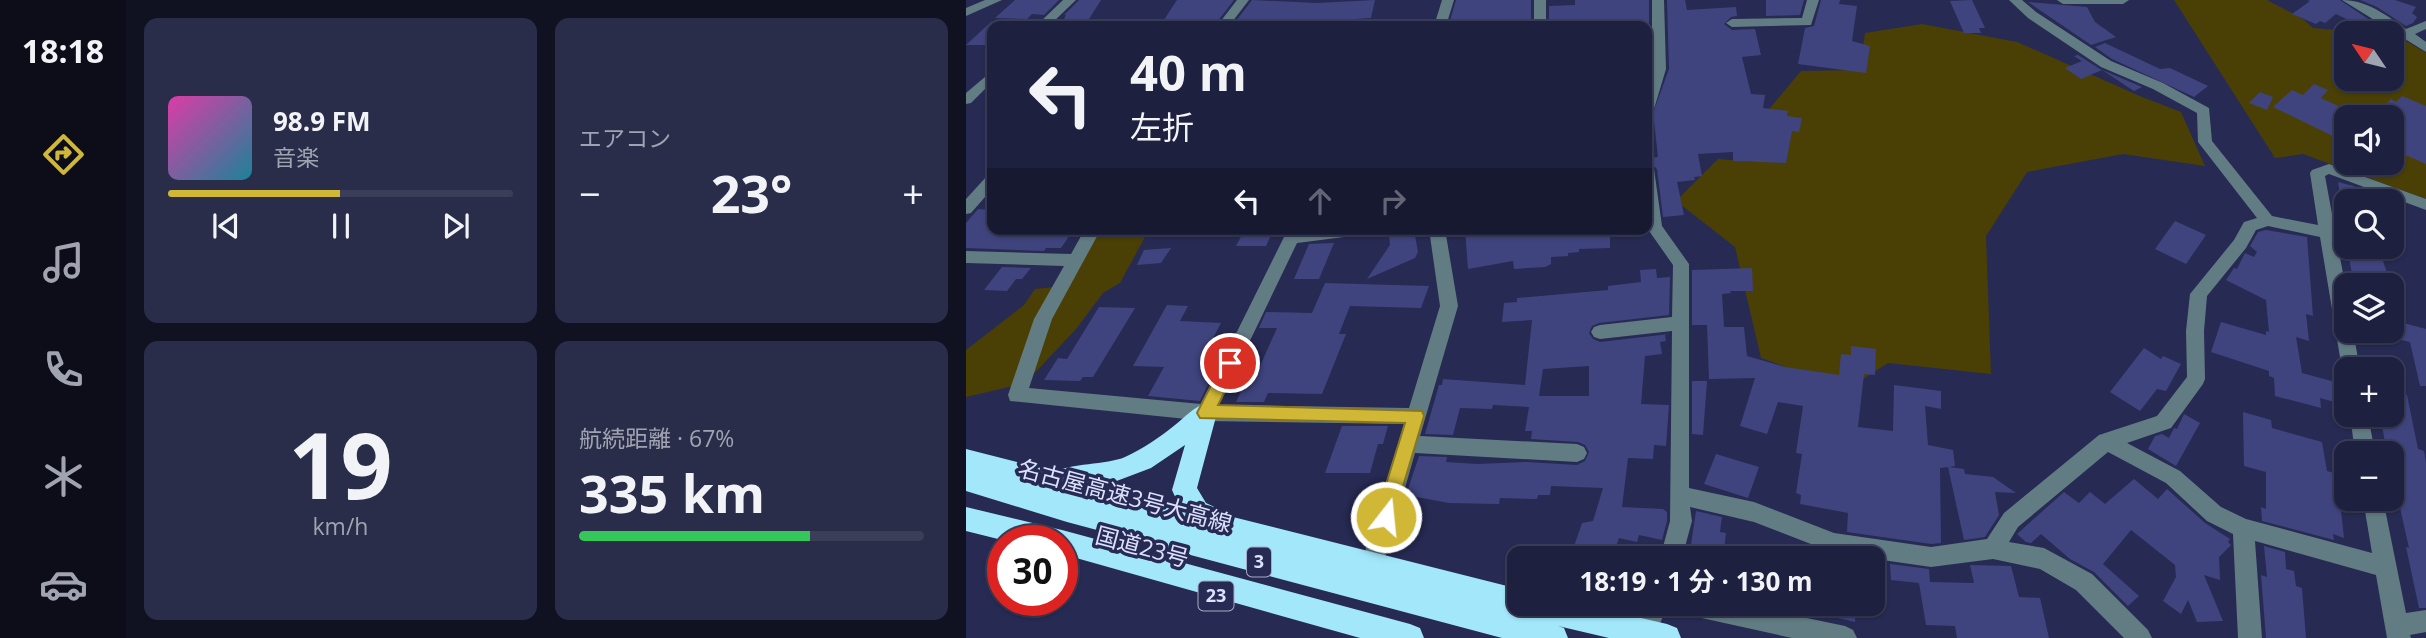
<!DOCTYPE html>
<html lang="ja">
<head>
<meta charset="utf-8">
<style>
	body { margin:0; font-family:"Open Sans","Noto Sans JP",sans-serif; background:#2a2d49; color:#f1f3f6; height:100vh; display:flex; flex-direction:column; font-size:26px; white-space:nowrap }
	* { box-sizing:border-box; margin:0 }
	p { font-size:23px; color:#a0a3b0 }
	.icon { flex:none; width:38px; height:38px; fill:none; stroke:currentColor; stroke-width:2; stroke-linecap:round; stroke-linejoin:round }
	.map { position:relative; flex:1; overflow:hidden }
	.side { display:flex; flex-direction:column; gap:18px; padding:18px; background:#101222; width:840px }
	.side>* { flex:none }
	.banner { position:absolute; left:21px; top:21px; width:665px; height:214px; border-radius:14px; box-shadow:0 2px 5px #0004,0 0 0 2px #3b3e58; background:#1d203e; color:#f1f3f6; overflow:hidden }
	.needle { width:46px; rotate:305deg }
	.fabs { position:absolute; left:1368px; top:21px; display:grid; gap:14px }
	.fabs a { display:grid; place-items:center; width:70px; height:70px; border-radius:14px; background:#1d203e; box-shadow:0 2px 5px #0004,0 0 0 2px #3b3e58; font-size:35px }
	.speed { position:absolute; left:21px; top:525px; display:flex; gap:14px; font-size:35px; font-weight:700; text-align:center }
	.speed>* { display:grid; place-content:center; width:91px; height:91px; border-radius:50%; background:#1d203e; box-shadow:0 2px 5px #0004,0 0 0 2px #3b3e58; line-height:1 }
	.speed .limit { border:10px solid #d22; background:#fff; color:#111 }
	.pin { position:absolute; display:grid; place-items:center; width:60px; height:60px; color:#fff; margin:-30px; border:4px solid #fff; border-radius:50%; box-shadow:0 2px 7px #0007 }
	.me { position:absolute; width:77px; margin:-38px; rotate:16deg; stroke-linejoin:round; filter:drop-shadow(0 0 5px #0008) }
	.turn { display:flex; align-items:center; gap:24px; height:147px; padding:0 28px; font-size:32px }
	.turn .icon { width:91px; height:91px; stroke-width:2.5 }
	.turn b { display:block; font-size:49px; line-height:60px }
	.lanes { display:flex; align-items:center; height:66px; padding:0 28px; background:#0003; justify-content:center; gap:35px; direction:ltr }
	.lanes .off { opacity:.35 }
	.big { font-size:52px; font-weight:700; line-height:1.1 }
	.side .widget { flex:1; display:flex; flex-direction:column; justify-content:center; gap:10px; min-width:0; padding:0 24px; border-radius:14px; background:#2a2d49 }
	.side .dial { align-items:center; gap:0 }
	.dial b { font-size:91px; line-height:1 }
	.song { display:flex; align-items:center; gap:21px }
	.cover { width:84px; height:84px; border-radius:10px; background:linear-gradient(135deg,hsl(320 70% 55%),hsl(190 70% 35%)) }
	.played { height:7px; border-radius:4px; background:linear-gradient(90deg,#d0b736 50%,#3b3e58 50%) }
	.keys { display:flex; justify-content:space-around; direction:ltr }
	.heat { display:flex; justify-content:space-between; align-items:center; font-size:38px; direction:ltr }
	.charge { height:10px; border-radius:5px; background:linear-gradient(90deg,#34c759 67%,#3b3e58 0) }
	.side .tiles { flex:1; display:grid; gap:18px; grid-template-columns:repeat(2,1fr) }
	.trip { position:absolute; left:541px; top:546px; width:378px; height:70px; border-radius:14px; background:#1d203e; box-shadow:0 2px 5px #0004,0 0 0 2px #3b3e58; font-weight:700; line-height:70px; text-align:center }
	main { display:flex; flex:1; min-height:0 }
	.menu { display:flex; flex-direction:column; width:126px; justify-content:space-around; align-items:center; background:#0c0d19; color:#a0a3b0 }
	.menu .icon { width:49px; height:49px }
	.menu .selected { color:#d0b736 }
	.menu b { font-size:32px; color:#f1f3f6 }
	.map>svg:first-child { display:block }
	.green { fill:#4a4005; fill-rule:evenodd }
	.building { fill:#3f447f; fill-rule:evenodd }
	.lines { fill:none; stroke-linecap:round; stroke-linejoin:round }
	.minor { fill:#627c84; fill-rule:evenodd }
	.highway { fill:#a3e7fb; fill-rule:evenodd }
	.route { fill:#d0b736; stroke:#877723; stroke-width:2 }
	.labels { text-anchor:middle; stroke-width:7; stroke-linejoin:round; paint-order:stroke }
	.shield { fill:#272a53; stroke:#a6aac9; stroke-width:2 }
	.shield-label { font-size:18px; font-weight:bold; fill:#dce1fc }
	.near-street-label { font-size:23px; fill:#dce1fc; stroke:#272a53 }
</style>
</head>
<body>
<main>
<nav class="menu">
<b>18:18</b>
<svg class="icon selected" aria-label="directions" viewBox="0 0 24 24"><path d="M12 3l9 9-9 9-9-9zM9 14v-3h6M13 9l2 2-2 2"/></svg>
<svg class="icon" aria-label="music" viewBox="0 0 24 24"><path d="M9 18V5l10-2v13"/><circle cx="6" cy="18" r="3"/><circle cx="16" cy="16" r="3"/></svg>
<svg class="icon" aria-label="phone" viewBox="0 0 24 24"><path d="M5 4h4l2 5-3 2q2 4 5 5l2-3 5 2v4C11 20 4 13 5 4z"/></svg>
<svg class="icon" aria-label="climate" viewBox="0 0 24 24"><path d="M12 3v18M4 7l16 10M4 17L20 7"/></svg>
<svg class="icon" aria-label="car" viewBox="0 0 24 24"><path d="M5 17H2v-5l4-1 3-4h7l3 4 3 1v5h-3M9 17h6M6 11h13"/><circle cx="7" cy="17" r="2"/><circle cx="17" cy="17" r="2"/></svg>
</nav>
<section class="side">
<div class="tiles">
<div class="widget">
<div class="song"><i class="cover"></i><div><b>98.9 FM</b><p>音楽</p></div></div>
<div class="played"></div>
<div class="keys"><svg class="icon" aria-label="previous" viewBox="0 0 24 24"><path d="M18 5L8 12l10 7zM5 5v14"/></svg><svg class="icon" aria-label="pause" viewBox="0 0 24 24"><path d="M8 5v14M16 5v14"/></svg><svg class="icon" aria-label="next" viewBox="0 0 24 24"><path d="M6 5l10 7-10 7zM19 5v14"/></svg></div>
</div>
<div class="widget"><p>エアコン</p>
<div class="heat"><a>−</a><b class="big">23°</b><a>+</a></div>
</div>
<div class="widget dial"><b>19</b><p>km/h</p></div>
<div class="widget"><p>航続距離 · 67%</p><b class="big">335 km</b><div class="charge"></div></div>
</div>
</section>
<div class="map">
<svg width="1460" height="638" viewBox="0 0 1460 638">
	<rect width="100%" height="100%" fill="#272a53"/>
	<g class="green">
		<path d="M 1208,0 L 1301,0 L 1337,19 L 1347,28 L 1404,33 L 1381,33 L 1381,79 L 1426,79 L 1426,35 L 1432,36 L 1460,53 L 1460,199 L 1337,154 L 1309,158 ZM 1381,117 L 1426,117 L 1426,163 L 1381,163 Z"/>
		<path d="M 956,24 L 1051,42 L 1176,97 L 1215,112 L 1239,166 L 1157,154 L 1061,172 L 1020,236 L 1025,374 L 922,363 L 881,389 L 795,358 L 769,247 L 710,201 L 752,159 L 787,162 L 804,146 L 784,132 L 835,71 L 894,70 L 899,33 Z"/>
		<path d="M 132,229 L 192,229 L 180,235 L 154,283 L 137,293 L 110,329 L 63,379 L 82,318 Z"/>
		<path d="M 87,287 L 47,386 L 0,397 L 0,350 L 58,305 L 69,289 Z"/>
	</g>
	<g class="building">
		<path d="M 49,0 L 93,0 L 78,15 L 66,14 L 61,19 L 29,18 Z"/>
		<path d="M 113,0 L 135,0 L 123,19 L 97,21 L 100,15 L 98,15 Z"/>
		<path d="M 211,0 L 268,0 L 248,26 L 194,26 Z"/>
		<path d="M 286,0 L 351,3 L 409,0 L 405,18 L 371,20 L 368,26 L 266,26 Z"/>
		<path d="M 490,0 L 565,0 L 565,26 L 483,24 Z"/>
		<path d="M 609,0 L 683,0 L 683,69 L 681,78 L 681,26 L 583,26 L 583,6 L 609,5 Z"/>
		<path d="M 701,0 L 719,0 L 721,10 L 770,7 L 771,16 L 765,17 L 758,24 L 766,30 L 789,29 L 795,55 L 776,57 L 785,94 L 799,95 L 797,108 L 822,111 L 821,116 L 836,118 L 833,132 L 826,131 L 820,163 L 767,161 L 767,152 L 732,154 L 736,176 L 728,177 L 729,180 L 711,182 L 718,215 L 697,217 L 691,169 L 683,162 L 683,158 L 692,157 L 687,113 L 703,69 Z"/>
		<path d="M 800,0 L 838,0 L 834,15 L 800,16 Z"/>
		<path d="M 855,0 L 874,0 L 873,4 L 891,6 L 886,41 L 904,46 L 900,73 L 832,64 L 839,28 L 848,26 Z"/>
		<path d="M 1006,0 L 1019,28 L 1013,28 L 1015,33 L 998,33 L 984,1 Z"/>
		<path d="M 1341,0 L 1374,0 L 1414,27 L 1404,30 L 1370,14 L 1359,23 L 1354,21 L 1350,24 L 1326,14 L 1344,1 Z"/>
		<path d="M 1394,0 L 1429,0 L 1450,7 L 1446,13 L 1451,17 L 1447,23 L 1440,26 L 1411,7 Z"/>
		<path d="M 1062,2 L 1121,7 L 1129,22 L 1150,37 L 1125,45 Z"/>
		<path d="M 26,21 L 26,45 L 0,45 Z"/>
		<path d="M 1139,43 L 1194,69 L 1204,68 L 1242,86 L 1228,97 L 1146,59 L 1129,47 Z"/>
		<path d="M 1112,55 L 1134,69 L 1176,87 L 1168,91 L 1136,70 L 1115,79 L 1099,68 L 1116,61 L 1108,56 Z"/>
		<path d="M 1348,84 L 1362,90 L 1355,98 L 1381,110 L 1381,143 L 1307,107 L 1326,90 L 1337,95 Z"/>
		<path d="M 1294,92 L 1307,97 L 1301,110 L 1283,103 Z"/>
		<path d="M 1436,96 L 1460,106 L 1460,164 L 1426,149 L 1426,117 L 1407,117 L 1425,99 L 1430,102 Z"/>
		<path d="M 1372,182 L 1387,186 L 1428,201 L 1375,201 Z"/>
		<path d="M 12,209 L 26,210 L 26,229 L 108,229 L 95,248 L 80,248 L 78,251 L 0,248 L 0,223 Z"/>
		<path d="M 1209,221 L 1240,235 L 1220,264 L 1189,249 Z"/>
		<path d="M 279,229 L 308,229 L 300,246 L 270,246 Z"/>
		<path d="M 441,229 L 441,232 L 448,230 L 452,252 L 449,258 L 401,279 L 424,245 L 423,234 Z"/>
		<path d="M 499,229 L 644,231 L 644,248 L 613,249 L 613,252 L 602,253 L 602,256 L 585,257 L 585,264 L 579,267 L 548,269 L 547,261 L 502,269 Z"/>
		<path d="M 1300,230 L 1341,237 L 1347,316 L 1340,314 L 1343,341 L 1330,337 L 1336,373 L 1369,382 L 1372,403 L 1354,398 L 1355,408 L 1309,396 L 1308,378 L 1303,376 L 1303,371 L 1245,352 L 1255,322 L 1300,335 L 1300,331 L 1303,332 L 1300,300 L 1260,280 L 1268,268 L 1271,269 L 1279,253 L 1288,257 L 1291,252 L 1284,246 L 1292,232 Z"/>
		<path d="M 368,243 L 353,279 L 328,279 L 343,244 Z"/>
		<path d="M 1381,247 L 1413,249 L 1425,285 L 1388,285 Z"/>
		<path d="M 205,248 L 195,263 L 171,265 L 178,250 Z"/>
		<path d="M 36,267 L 65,268 L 56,279 L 50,279 L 41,291 L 18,290 Z"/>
		<path d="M 786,268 L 787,291 L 764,291 L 765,293 L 756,294 L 758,327 L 778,327 L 781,356 L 819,367 L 873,375 L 875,354 L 885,355 L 885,346 L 910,349 L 909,375 L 898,374 L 892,427 L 927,431 L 928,385 L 975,391 L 975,409 L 959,406 L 962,445 L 987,450 L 989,466 L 983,467 L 998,469 L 999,474 L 1027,477 L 1050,493 L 1029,492 L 1033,515 L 1019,537 L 998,540 L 982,467 L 974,468 L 975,543 L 965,544 L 881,532 L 882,513 L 834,504 L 835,495 L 830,493 L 836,454 L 830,453 L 837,406 L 812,402 L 801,434 L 774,426 L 789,378 L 743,379 L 741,325 L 726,325 L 726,270 Z"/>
		<path d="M 690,269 L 691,278 L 704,277 L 703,315 L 633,323 L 626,326 L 623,333 L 627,339 L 634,342 L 703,334 L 699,335 L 700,341 L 694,342 L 696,354 L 679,356 L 675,404 L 703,405 L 700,446 L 688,445 L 687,459 L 662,458 L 656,507 L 697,509 L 701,512 L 701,521 L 696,540 L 673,535 L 671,542 L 653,538 L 646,558 L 604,558 L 616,523 L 627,521 L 637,488 L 585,486 L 584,495 L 572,495 L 571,499 L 534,498 L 533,504 L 483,503 L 440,495 L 453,456 L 481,457 L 480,462 L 511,464 L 561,462 L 611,465 L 619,461 L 623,452 L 619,445 L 612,442 L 565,439 L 566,431 L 559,431 L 563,407 L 527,405 L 526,409 L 494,408 L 487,435 L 459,434 L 473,385 L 476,385 L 477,379 L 559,385 L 566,320 L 536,322 L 538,303 L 551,302 L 551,298 L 642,290 L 642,286 L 675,282 L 674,270 ZM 623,366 L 623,396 L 573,396 L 577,369 Z"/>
		<path d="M 359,283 L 463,286 L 455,308 L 384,306 L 373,334 L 380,334 L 356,394 L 302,393 L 298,402 L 270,402 L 288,365 L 294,366 L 311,328 L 293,328 L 300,312 L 346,313 Z"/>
		<path d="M 201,305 L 222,306 L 214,321 L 255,323 L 240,351 L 258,352 L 234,401 L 182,396 L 198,367 L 167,366 Z"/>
		<path d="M 133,307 L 169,308 L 127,377 L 117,377 L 114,381 L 78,380 L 92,358 L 101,359 Z"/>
		<path d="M 1426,320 L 1460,329 L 1460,386 L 1454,386 L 1444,342 L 1426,338 Z"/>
		<path d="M 1178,348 L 1195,359 L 1197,356 L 1215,364 L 1200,391 L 1191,389 L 1174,411 L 1144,392 Z"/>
		<path d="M 726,381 L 741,381 L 737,435 L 726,434 Z"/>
		<path d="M 1426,391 L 1441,395 L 1452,449 L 1458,451 L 1460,462 L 1460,608 L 1453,608 L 1440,547 L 1443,548 L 1432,499 L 1426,453 L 1421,453 L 1414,415 L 1426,415 Z"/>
		<path d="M 1277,412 L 1305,420 L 1306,428 L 1356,442 L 1361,471 L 1371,474 L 1378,538 L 1367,534 L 1368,540 L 1296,521 L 1295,507 L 1300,509 L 1300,472 L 1278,466 Z"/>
		<path d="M 1218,414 L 1234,423 L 1210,466 L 1182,449 L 1189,436 L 1196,434 L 1203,438 L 1208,428 L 1211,429 Z"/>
		<path d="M 376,426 L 422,426 L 417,444 L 412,444 L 404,473 L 359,473 Z"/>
		<path d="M 750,454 L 793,467 L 782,498 L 738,484 Z"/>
		<path d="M 1168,479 L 1192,499 L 1201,489 L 1239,523 L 1264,539 L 1262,542 L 1265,545 L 1253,557 L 1254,580 L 1238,575 L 1257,621 L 1231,622 L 1222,600 L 1215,614 L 1197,601 L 1210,577 L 1209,565 L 1165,530 L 1137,564 L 1173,596 L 1162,606 L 1128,572 L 1104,559 L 1075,534 L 1065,543 L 1060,542 L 1051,534 L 1098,492 L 1113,503 L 1124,492 L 1139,504 Z"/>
		<path d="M 730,511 L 756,517 L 754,532 L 760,533 L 757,558 L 723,558 Z"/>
		<path d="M 1298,546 L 1319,552 L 1320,569 L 1328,571 L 1330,586 L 1336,588 L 1340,638 L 1300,638 L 1295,575 L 1301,577 Z"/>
		<path d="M 924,564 L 963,569 L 964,582 L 1008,583 L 1004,565 L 1045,566 L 1053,597 L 1074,598 L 1083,638 L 991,638 L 989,626 L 960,625 L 953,583 L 925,580 Z"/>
		<path d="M 869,604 L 890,607 L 889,622 L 868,617 Z"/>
	</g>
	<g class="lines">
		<g class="minor">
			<path d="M 19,0 L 36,0 L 0,16 L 0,8 Z"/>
			<path d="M 97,0 L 110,0 L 83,26 L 70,26 Z"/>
			<path d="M 271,0 L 283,0 L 263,26 L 251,26 Z"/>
			<path d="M 476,0 L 488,0 L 480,26 L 468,26 Z"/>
			<rect x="568" y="0" width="12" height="26"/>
			<path d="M 686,0 L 698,0 L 700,69 L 688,109 L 681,113 L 681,87 L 686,69 Z"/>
			<path d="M 841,0 L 853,0 L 845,25 L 766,27 L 760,23 L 766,19 L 836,18 Z"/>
			<path d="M 1043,0 L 1056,0 L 1070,12 L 1145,61 L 1197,83 L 1243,108 L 1246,141 L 1306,216 L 1352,225 L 1344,173 L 1346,170 L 1363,164 L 1460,199 L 1460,210 L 1363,174 L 1359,176 L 1381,295 L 1381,331 L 1387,331 L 1394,369 L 1381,369 L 1381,375 L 1376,369 L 1354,237 L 1302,226 L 1290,230 L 1280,248 L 1241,296 L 1238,331 L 1239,379 L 1237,384 L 1205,428 L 1161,443 L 1214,471 L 1255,507 L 1280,519 L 1406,553 L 1397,499 L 1417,499 L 1440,613 L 1460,610 L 1460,632 L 1444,635 L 1445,638 L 1421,638 L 1410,575 L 1289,541 L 1296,638 L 1272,638 L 1267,534 L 1241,521 L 1200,483 L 1142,452 L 1052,527 L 1043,542 L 1078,548 L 1126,574 L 1182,630 L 1186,638 L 1158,638 L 1110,590 L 1074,569 L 1027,559 L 965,567 L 868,553 L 788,522 L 724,507 L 726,521 L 716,558 L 694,558 L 704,521 L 706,331 L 634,339 L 628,337 L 625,332 L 628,327 L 634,325 L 706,317 L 707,265 L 681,228 L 681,164 L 688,169 L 696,226 L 723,264 L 723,488 L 788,502 L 868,533 L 965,547 L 1021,539 L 1038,513 L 1133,435 L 1191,416 L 1221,377 L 1220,331 L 1224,294 L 1268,240 L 1278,222 L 1291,218 L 1232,142 L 1231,113 L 1187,89 L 1135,67 L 1062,18 Z"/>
			<path d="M 1091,0 L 1163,0 L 1157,4 L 1097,4 Z"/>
			<path d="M 1376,0 C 1401,0 1420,15 1440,29 L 1460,21 L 1460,29 L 1449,34 L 1460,42 L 1460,52 Z"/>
			<path d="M 26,71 L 26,82 L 5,103 L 0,104 L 0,93 Z"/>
			<path d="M 26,175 L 26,189 L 5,213 L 0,214 L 0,199 L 21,176 Z"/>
			<path d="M 119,229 L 135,229 L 86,319 L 63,388 L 235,404 L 322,229 L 402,229 L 394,235 L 331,243 L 253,405 L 443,408 L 474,306 L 463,229 L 479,229 L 492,306 L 454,436 L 611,444 L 618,447 L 621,453 L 618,459 L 611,462 L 449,453 L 417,565 L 414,573 L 406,576 L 398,573 L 395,565 L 438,424 L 240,421 L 44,401 L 42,395 L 68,319 L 98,266 L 0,263 L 0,251 L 105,254 Z"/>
			<path d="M 1384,415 L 1402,415 L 1409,453 L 1389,453 Z"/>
			<path d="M 680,604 L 703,604 L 687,638 L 669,638 L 666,631 Z"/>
			<path d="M 711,604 L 773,604 L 879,626 L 887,630 L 891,638 L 826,638 L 722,615 L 714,612 Z"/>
		</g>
		<g class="highway">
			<path d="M 240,403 L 248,406 L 251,413 L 231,488 L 240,503 L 257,511 L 259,515 L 553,589 L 553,604 L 614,604 L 701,624 L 711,628 L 715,638 L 643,638 L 592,626 L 598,628 L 602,638 L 536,638 L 101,522 L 0,491 L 0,449 L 91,472 C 102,463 141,465 159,457 C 177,449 194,437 209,425 C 219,417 228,407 240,403 ZM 219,445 L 206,490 L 212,503 L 140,485 L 185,468 Z"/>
			<path d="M 0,507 L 96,530 L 444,624 L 454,628 L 458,638 L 394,638 L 96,554 L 96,541 L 40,541 L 0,531 Z"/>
		</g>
	</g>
	<path class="route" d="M 264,356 L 270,358 L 273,363 L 252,405 L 456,411 L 458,416 L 426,523 L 420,526 L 413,523 L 410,517 L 439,423 L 234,418 L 231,413 L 234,407 L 259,358 Z"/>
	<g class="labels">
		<g class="shield">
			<rect x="281" y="547.5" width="24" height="29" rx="5"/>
			<rect x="232.5" y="581.5" width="35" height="29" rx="5"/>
		</g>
		<g class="shield-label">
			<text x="293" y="568">3</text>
			<text x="250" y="602">23</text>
		</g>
		<g class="near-street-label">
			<text transform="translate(159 496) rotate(15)" y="8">名古屋高速3号大高線</text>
			<text transform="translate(176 547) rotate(15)" y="8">国道23号</text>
		</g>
	</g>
</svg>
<div class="fabs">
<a><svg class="needle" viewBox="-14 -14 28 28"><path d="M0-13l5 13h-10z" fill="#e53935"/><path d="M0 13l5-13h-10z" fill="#a0a3b0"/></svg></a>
<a><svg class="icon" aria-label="sound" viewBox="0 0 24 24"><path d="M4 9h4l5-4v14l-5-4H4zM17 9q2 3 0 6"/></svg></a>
<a><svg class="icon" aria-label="search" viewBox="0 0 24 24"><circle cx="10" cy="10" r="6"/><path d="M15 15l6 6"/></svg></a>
<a><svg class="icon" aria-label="layers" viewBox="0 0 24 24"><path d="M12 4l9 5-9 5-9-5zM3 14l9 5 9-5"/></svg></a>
<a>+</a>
<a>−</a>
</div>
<div class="speed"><div class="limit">30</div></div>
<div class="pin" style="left:264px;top:363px;background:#d93025"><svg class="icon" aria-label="arrive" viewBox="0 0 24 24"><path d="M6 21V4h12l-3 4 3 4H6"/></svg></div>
<svg class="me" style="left:420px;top:517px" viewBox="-20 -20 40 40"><circle r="17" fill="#d0b736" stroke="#fff" stroke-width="3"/><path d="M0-11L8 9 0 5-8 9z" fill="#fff"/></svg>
<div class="trip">18:19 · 1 分 · 130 m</div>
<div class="banner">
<div class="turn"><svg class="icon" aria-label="left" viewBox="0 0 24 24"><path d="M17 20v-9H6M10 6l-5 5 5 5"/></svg><div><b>40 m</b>左折</div></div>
<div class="lanes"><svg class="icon" aria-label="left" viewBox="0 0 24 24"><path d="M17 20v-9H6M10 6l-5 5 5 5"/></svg><svg class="icon off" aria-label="ahead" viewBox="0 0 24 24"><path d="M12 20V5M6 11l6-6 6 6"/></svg><svg class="icon off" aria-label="right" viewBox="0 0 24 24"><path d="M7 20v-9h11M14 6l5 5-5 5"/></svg></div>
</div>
</div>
</main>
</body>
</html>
